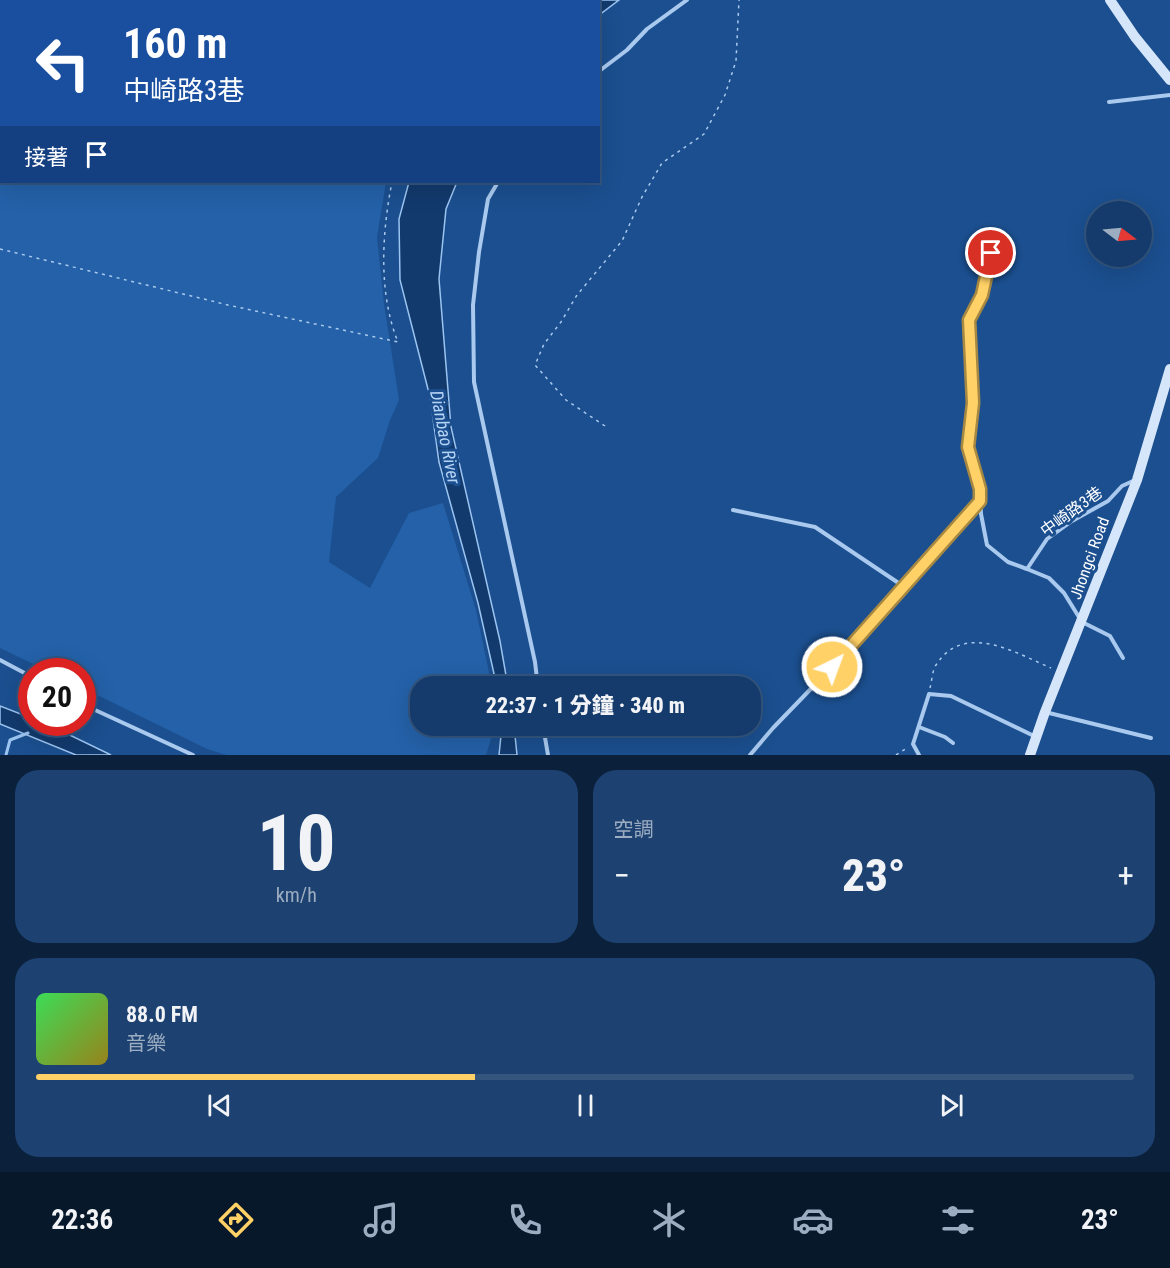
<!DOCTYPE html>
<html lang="zh-TW">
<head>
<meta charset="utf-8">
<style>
	body { margin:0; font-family:"Roboto Condensed","Noto Sans TC",sans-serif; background:#1d4271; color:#f1f3f6; height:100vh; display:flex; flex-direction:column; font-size:22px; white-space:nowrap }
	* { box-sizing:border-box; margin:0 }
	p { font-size:20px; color:#9dadc1 }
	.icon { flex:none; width:33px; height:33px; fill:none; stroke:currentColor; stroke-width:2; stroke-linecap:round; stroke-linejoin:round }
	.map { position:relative; height:755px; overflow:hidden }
	.details { display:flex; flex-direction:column; gap:15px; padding:15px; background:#0b203b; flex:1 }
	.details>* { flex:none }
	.top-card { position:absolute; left:0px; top:0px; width:600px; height:183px; box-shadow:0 6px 24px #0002,0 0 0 2px #33557e; background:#1a4fa0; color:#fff; overflow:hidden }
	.needle { width:39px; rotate:106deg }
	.controls { position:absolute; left:1086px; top:201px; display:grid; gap:12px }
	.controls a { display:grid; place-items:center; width:66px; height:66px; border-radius:50%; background:#143b6b; box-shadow:0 6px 24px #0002,0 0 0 2px #33557e; font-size:30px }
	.speed { position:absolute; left:18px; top:658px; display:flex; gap:12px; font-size:30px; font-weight:700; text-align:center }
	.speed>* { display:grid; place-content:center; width:78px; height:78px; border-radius:50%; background:#143b6b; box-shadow:0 6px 24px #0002,0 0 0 2px #33557e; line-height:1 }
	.speed .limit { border:9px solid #d22; background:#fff; color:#111 }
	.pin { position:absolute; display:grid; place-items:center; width:51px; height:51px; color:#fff; margin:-26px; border:3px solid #fff; border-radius:50%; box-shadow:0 2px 6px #0007 }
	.me { position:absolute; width:66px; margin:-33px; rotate:42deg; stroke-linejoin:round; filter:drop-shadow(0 0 4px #0008) }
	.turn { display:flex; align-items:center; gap:21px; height:126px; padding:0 24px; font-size:27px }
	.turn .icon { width:78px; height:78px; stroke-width:2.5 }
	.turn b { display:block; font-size:42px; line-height:51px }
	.then { display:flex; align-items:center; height:57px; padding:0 24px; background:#0003; gap:12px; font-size:22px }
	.big { font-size:45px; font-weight:800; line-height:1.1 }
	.details .tile { flex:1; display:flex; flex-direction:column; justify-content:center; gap:9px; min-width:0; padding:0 21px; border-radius:24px; background:#1d4271 }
	.details .dial { align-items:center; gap:0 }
	.dial b { font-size:78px; line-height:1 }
	.song { display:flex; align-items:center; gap:18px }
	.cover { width:72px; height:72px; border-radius:9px; background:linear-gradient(135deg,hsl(130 70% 55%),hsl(50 70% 35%)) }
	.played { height:6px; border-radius:3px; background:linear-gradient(90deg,#ffd166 40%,#33557e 40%) }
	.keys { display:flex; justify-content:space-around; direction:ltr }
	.heat { display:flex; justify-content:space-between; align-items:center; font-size:33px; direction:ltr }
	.details .tiles { flex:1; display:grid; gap:15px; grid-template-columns:1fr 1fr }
	.tile:last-child { grid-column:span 2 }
	.trip { position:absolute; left:410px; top:676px; width:351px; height:60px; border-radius:24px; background:#143b6b; box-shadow:0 6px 24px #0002,0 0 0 2px #33557e; font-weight:800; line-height:60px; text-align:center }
	.tabs { display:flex; height:96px; justify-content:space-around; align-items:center; background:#08182b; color:#9dadc1 }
	.tabs .icon { width:42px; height:42px }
	.tabs .on { color:#ffd166 }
	.tabs b { font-size:27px; color:#f1f3f6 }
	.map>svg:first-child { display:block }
	.green { fill:#2461a8 }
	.water { fill:#123a6d; stroke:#9cc4f0; stroke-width:1.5 }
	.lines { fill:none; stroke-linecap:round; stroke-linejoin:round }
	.stream { stroke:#9cc4f0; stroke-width:3 }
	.path { stroke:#a9c9ee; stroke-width:1.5; stroke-dasharray:3 4.5; stroke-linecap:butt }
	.lane { stroke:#a9c9ee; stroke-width:4 }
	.secondary { stroke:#d6e6fa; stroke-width:10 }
	.route-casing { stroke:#a68842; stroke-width:15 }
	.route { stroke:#ffd166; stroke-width:10 }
	.labels { text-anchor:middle; stroke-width:6; stroke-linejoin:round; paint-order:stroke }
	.street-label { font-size:16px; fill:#fff; stroke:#1b4f8f }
	.water-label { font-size:18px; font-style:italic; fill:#b5d3f5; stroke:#1b4f8f }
</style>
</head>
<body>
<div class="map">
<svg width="1170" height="755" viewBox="0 0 1170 755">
	<rect width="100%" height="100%" fill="#1b4f8f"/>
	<path class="green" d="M 0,0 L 491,0 L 2,2 L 2,182 L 386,182 L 377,237 L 384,304 L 399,400 L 390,420 L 378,458 L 336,497 L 329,562 L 370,588 L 409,513 L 443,503 L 476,610 L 492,687 L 420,687 L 420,726 L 495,726 L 486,755 L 226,755 L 207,749 L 83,688 L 82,672 L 50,672 L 0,648 Z"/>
	<g class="water">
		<path d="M 549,0 L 619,0 L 599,15 L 598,2 L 547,1 Z"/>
		<path d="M 409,182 L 457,182 L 446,209 L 439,279 L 451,427 L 500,641 L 508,687 L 497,687 L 478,603 L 439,462 L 430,397 L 400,280 L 399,219 Z"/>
		<path d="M 0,706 L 31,718 L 32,723 L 47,724 L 111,755 L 76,755 L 0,724 Z"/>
		<path d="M 502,726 L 514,726 L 517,755 L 499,755 Z"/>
	</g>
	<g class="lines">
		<path class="stream" d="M 6,755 L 10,740 L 28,733"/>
		<g class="path">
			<path d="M 0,249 L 228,305 L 398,342 C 378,293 382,232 392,182"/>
			<path d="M 605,426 L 566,400 L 535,365 L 544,344 L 561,322 L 577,295 L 622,241 L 642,197 L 662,163 L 704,134 L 725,95 L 736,61 L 739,0"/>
			<path d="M 930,688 C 932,681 932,671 936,665 C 964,621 1016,653 1051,668"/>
			<path d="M 896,755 L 907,748"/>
		</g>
		<g class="lane">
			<path d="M 513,2 L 514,0"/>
			<path d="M 598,72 L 627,50 L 647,29 L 687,0"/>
			<path d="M 1109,102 L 1170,95"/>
			<path d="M 498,182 L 488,199 L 479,252 L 473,305 L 474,382 L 535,662 L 538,687"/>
			<path d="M 991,253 L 982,295 L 969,320 L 973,403 L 968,447 L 980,489 L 981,514 L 987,545 L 1008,562 L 1027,569 L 1047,539 L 1072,521 L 1108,501 L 1122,486 L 1133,481"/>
			<path d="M 733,510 L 815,527 L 903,586"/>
			<path d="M 1027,569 L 1049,578 L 1064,593 L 1082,622 L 1110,636 L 1123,658"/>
			<path d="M 0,660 L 32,677"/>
			<path d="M 82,704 L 193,755"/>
			<path d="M 1045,712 L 1151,738"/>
			<path d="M 543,726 L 548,755"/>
			<path d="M 919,727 L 945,737 L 953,743"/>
			<path d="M 750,755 L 773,728 L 832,667 L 980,502"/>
			<path d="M 919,755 L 913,744 L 929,694 L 951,696 L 1034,736"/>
		</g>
		<g class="secondary">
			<path d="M 1110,0 L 1135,37 L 1170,80"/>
			<path d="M 1030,755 L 1045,712 L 1137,480 L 1170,369"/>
		</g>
	</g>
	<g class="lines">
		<g class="route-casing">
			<path id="route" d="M 832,667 L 980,501 L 980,489 L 968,447 L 973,403 L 969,320 L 982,295 L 991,253"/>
		</g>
		<use href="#route" class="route"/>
	</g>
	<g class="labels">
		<g class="street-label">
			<text transform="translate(1071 511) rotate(-36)" y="6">中崎路3巷</text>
			<text transform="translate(1089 558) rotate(-70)" y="6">Jhongci Road</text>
		</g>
		<g class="water-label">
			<text transform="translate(445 437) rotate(79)" y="6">Dianbao River</text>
		</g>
	</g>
</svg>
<div class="controls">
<a><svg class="needle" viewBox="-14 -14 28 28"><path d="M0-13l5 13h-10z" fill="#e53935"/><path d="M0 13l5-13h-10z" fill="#9dadc1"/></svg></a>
</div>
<div class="speed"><div class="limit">20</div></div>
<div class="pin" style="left:991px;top:253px;background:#d93025"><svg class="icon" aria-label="arrive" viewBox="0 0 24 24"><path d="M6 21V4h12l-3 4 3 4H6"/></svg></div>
<svg class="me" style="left:832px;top:667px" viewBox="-20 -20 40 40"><circle r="17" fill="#ffd166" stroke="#fff" stroke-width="3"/><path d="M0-11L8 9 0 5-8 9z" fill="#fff"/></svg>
<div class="trip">22:37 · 1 分鐘 · 340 m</div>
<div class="top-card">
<div class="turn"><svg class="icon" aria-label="left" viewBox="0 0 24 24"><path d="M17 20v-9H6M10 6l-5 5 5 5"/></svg><div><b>160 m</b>中崎路3巷</div></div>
<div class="then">接著<svg class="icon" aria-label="arrive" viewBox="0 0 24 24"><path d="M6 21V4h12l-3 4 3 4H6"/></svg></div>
</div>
</div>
<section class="details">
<div class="tiles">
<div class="tile dial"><b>10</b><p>km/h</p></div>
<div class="tile"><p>空調</p>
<div class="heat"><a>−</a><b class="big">23°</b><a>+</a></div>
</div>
<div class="tile">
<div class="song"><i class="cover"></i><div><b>88.0 FM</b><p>音樂</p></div></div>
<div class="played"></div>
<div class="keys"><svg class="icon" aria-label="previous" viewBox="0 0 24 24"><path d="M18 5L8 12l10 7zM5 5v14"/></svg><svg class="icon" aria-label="pause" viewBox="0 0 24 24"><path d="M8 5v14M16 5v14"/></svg><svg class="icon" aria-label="next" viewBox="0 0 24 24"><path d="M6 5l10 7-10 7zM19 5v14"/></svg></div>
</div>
</div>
</section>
<nav class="tabs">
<b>22:36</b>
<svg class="icon on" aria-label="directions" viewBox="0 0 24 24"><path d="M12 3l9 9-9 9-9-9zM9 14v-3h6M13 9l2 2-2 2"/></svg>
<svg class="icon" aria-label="music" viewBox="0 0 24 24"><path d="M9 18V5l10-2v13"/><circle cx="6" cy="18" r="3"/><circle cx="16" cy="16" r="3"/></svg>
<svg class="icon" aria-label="phone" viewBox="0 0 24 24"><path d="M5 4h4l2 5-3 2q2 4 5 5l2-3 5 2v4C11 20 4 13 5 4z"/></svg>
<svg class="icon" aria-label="climate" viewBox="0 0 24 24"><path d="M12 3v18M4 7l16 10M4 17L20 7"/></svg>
<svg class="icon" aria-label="car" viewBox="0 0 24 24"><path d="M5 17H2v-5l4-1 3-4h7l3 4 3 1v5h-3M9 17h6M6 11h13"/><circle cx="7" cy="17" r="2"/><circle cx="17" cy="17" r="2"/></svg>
<svg class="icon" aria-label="filters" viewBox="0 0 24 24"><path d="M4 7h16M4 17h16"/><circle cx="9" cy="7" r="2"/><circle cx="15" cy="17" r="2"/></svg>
<b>23°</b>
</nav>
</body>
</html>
